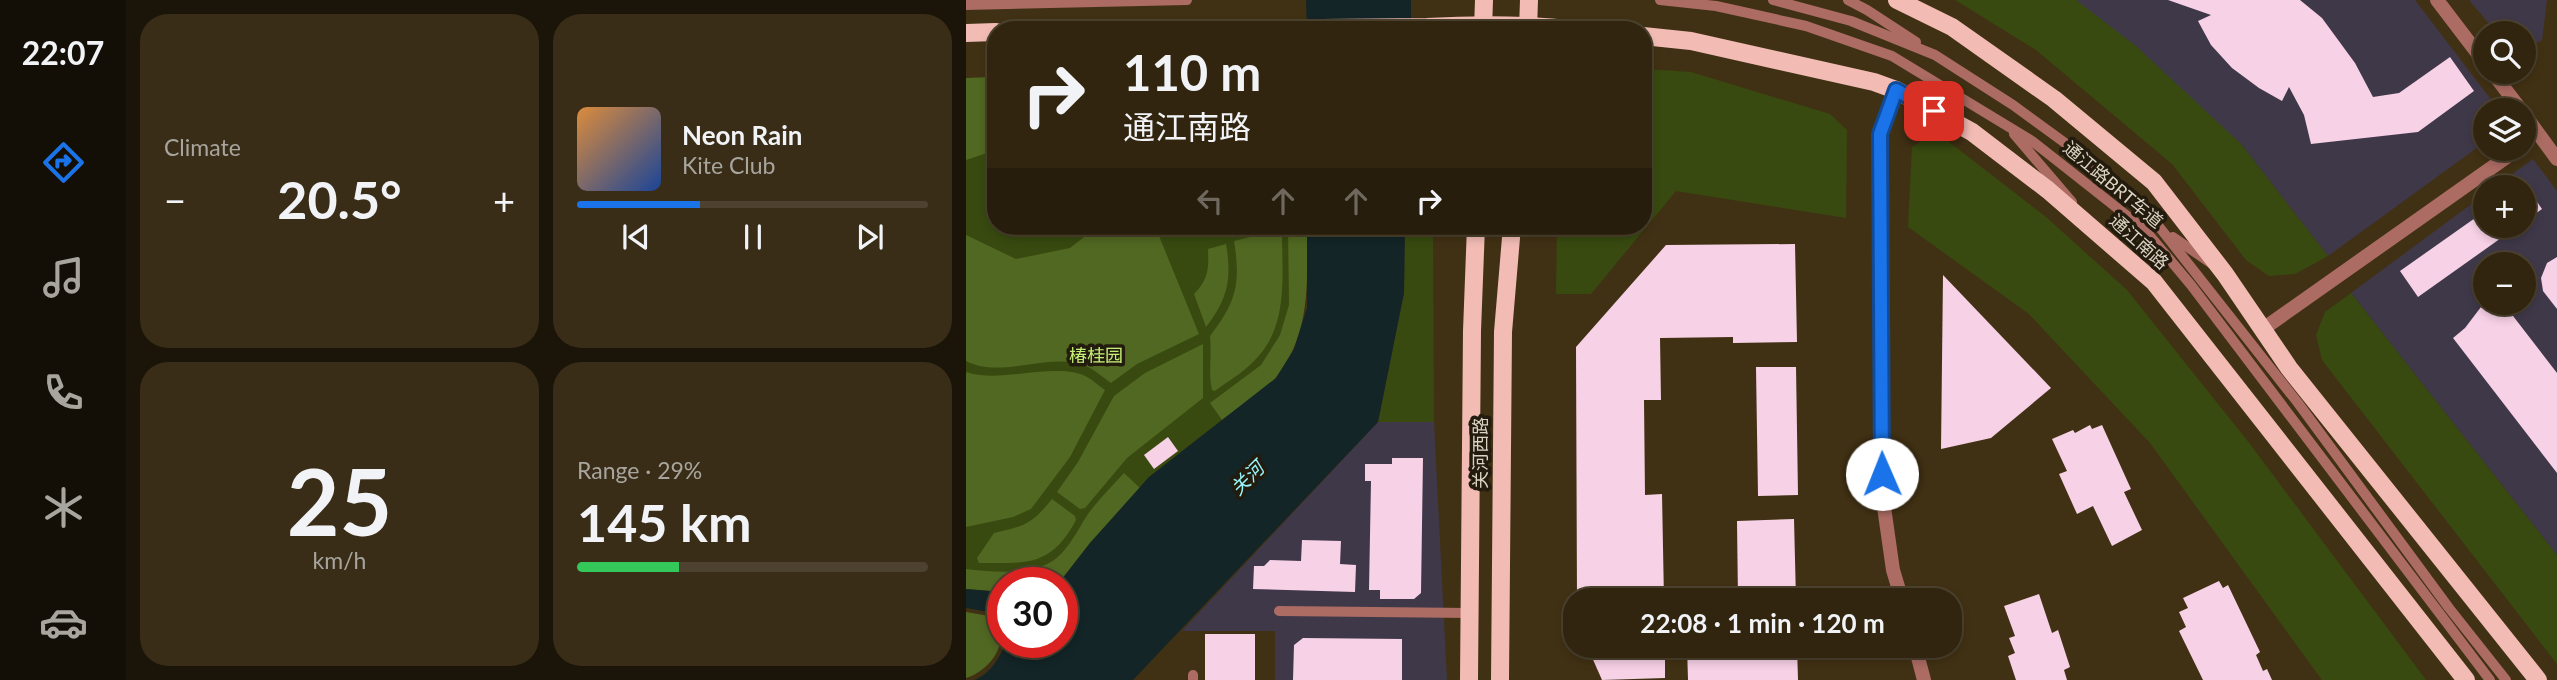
<!DOCTYPE html>
<html lang="en">
<head>
<meta charset="utf-8">
<style>
	body { margin:0; font-family:Lato,"Noto Sans SC",sans-serif; background:#392d18; color:#f1f3f6; height:100vh; display:flex; flex-direction:column; font-size:26px; white-space:nowrap }
	* { box-sizing:border-box; margin:0 }
	p { font-size:23px; color:#a8a59e }
	.icon { flex:none; width:38px; height:38px; fill:none; stroke:currentColor; stroke-width:2; stroke-linecap:round; stroke-linejoin:round }
	.map { position:relative; flex:1; overflow:hidden }
	.side { display:flex; flex-direction:column; gap:14px; padding:14px; background:#1b1408; width:840px }
	.side>* { flex:none }
	.hud { position:absolute; left:21px; top:21px; width:665px; height:214px; border-radius:28px; box-shadow:0 4px 10px #0003,0 0 0 2px #4c422f; background:#31250f; color:#f1f3f6; overflow:hidden }
	.controls { position:absolute; left:1507px; top:21px; display:grid; gap:14px }
	.controls a { display:grid; place-items:center; width:63px; height:63px; border-radius:50%; background:#31250f; box-shadow:0 4px 10px #0003,0 0 0 2px #4c422f; font-size:35px }
	.speed { position:absolute; left:21px; top:567px; display:flex; gap:14px; font-size:35px; font-weight:700; text-align:center }
	.speed>* { display:grid; place-content:center; width:91px; height:91px; border-radius:50%; background:#31250f; box-shadow:0 4px 10px #0003,0 0 0 2px #4c422f; line-height:1 }
	.speed .limit { border:10px solid #d22; background:#fff; color:#111 }
	.pin { position:absolute; display:grid; place-items:center; width:60px; height:60px; color:#fff; margin:-30px; border-radius:14px; box-shadow:0 4px 10px #0006 }
	.me { position:absolute; width:77px; margin:-38px; rotate:359deg; stroke-linejoin:round; filter:drop-shadow(0 0 5px #0008) }
	.turn { display:flex; align-items:center; gap:24px; height:147px; padding:0 21px; font-size:32px }
	.turn .icon { width:91px; height:91px; stroke-width:2.5 }
	.turn b { display:block; font-size:49px; line-height:60px }
	.lanes { display:flex; align-items:center; height:66px; padding:0 21px; background:#0003; justify-content:center; gap:35px; direction:ltr }
	.lanes .off { opacity:.35 }
	.big { font-size:52px; font-weight:700; line-height:1.1 }
	.side .card { flex:1; display:flex; flex-direction:column; justify-content:center; gap:10px; min-width:0; padding:0 24px; border-radius:28px; background:#392d18 }
	.side .dial { align-items:center; gap:0 }
	.dial b { font-size:91px; line-height:1 }
	.song { display:flex; align-items:center; gap:21px }
	.cover { width:84px; height:84px; border-radius:10px; background:linear-gradient(135deg,hsl(30 70% 55%),hsl(220 70% 35%)) }
	.played { height:7px; border-radius:4px; background:linear-gradient(90deg,#1a73e8 35%,#4c422f 35%) }
	.keys { display:flex; justify-content:space-around; direction:ltr }
	.heat { display:flex; justify-content:space-between; align-items:center; font-size:38px; direction:ltr }
	.charge { height:10px; border-radius:5px; background:linear-gradient(90deg,#34c759 29%,#4c422f 0) }
	.side .tiles { flex:1; display:grid; gap:14px; grid-template-columns:repeat(2,1fr) }
	.trip { position:absolute; left:597px; top:588px; width:399px; height:70px; border-radius:28px; background:#31250f; box-shadow:0 4px 10px #0003,0 0 0 2px #4c422f; font-weight:700; line-height:70px; text-align:center }
	main { display:flex; flex:1; min-height:0 }
	.tab-bar { display:flex; flex-direction:column; width:126px; justify-content:space-around; align-items:center; background:#140f06; color:#a8a59e }
	.tab-bar .icon { width:49px; height:49px }
	.tab-bar .selected { color:#1a73e8 }
	.tab-bar b { font-size:32px; color:#f1f3f6 }
	.map>svg:first-child { display:block }
	.commercial { fill:#3f3849; fill-rule:evenodd }
	.green { fill:#384a10 }
	.forest { fill:#516822 }
	.water { fill:#132527 }
	.building { fill:#f7d1e6 }
	.lines { fill:none; stroke-linecap:round; stroke-linejoin:round }
	.service { stroke:#ac6c64; stroke-width:10 }
	.minor { stroke:#ac6c64; stroke-width:14 }
	.primary { stroke:#f2bcb5; stroke-width:18 }
	.route-casing { stroke:#114b97; stroke-width:18 }
	.route { stroke:#1a73e8; stroke-width:12 }
	.labels { text-anchor:middle; stroke-width:7; stroke-linejoin:round; paint-order:stroke }
	.street-label { font-size:18px; fill:#ddd3c3; stroke:#221b0e }
	.park-label { font-size:18px; fill:#c4ef77; stroke:#221b0e }
	.water-label { font-size:19px; font-style:italic; fill:#96f7fe; stroke:#221b0e }
</style>
</head>
<body>
<main>
<nav class="tab-bar">
<b>22:07</b>
<svg class="icon selected" aria-label="directions" viewBox="0 0 24 24"><path d="M12 3l9 9-9 9-9-9zM9 14v-3h6M13 9l2 2-2 2"/></svg>
<svg class="icon" aria-label="music" viewBox="0 0 24 24"><path d="M9 18V5l10-2v13"/><circle cx="6" cy="18" r="3"/><circle cx="16" cy="16" r="3"/></svg>
<svg class="icon" aria-label="phone" viewBox="0 0 24 24"><path d="M5 4h4l2 5-3 2q2 4 5 5l2-3 5 2v4C11 20 4 13 5 4z"/></svg>
<svg class="icon" aria-label="climate" viewBox="0 0 24 24"><path d="M12 3v18M4 7l16 10M4 17L20 7"/></svg>
<svg class="icon" aria-label="car" viewBox="0 0 24 24"><path d="M5 17H2v-5l4-1 3-4h7l3 4 3 1v5h-3M9 17h6M6 11h13"/><circle cx="7" cy="17" r="2"/><circle cx="17" cy="17" r="2"/></svg>
</nav>
<section class="side">
<div class="tiles">
<div class="card"><p>Climate</p>
<div class="heat"><a>−</a><b class="big">20.5°</b><a>+</a></div>
</div>
<div class="card">
<div class="song"><i class="cover"></i><div><b>Neon Rain</b><p>Kite Club</p></div></div>
<div class="played"></div>
<div class="keys"><svg class="icon" aria-label="previous" viewBox="0 0 24 24"><path d="M18 5L8 12l10 7zM5 5v14"/></svg><svg class="icon" aria-label="pause" viewBox="0 0 24 24"><path d="M8 5v14M16 5v14"/></svg><svg class="icon" aria-label="next" viewBox="0 0 24 24"><path d="M6 5l10 7-10 7zM19 5v14"/></svg></div>
</div>
<div class="card dial"><b>25</b><p>km/h</p></div>
<div class="card"><p>Range · 29%</p><b class="big">145 km</b><div class="charge"></div></div>
</div>
</section>
<div class="map">
<svg width="1591" height="680" viewBox="0 0 1591 680">
	<rect width="100%" height="100%" fill="#413114"/>
	<g class="commercial">
		<path d="M 1110,0 L 1449,0 L 1533,110 L 1519,110 L 1519,142 L 1362,256 L 1275,144 Z"/>
		<path d="M 1503,0 L 1581,0 L 1576,40 L 1558,49 L 1558,33 L 1531,33 Z"/>
		<path d="M 1567,159 L 1591,191 L 1591,555 L 1385,293 L 1519,194 L 1519,226 L 1558,226 L 1558,187 L 1528,187 ZM 1519,264 L 1558,264 L 1558,303 L 1519,303 Z"/>
		<path d="M 412,422 L 468,422 L 481,680 L 309,680 L 309,631 L 216,631 Z"/>
	</g>
	<g class="green">
		<path d="M 989,0 L 1110,0 L 1170,46 L 1275,144 L 1362,256 L 1329,274 L 1303,276 L 1280,260 L 1206,164 L 1070,50 Z"/>
		<path d="M 677,69 L 725,72 L 864,114 L 881,130 L 880,218 L 710,191 L 625,294 L 590,294 L 591,226 L 677,226 Z"/>
		<path d="M 30,77 L 30,226 L 341,226 L 310,378 L 183,477 L 89,583 L 37,583 L 37,592 L 0,589 L 0,78 Z"/>
		<path d="M 961,138 L 978,138 L 1080,217 L 1161,290 L 1284,444 L 1460,680 L 1356,680 L 1184,443 L 1063,314 L 942,227 L 946,147 Z"/>
		<path d="M 439,226 L 467,226 L 468,422 L 412,422 L 438,293 Z"/>
		<path d="M 1385,293 L 1591,555 L 1591,664 L 1356,360 L 1350,335 L 1359,312 Z"/>
	</g>
	<g class="forest">
		<path d="M 30,77 L 30,150 L 0,160 L 0,78 Z"/>
		<path d="M 132,226 L 189,226 L 233,334 L 171,364 L 145,383 C 138,378 130,371 122,367 C 84,350 37,380 0,361 L 0,235 L 50,259 L 104,248 Z"/>
		<path d="M 322,226 L 341,226 C 341,278 346,332 311,376 C 299,392 272,408 256,420 L 244,403 L 295,365 L 314,335 L 323,305 Z"/>
		<path d="M 312,230 L 316,232 C 316,277 323,327 288,361 C 277,373 262,381 249,391 L 246,390 C 242,373 246,354 244,336 C 270,302 275,284 268,241 Z"/>
		<path d="M 260,244 C 266,278 262,299 240,327 L 228,294 C 242,280 243,269 242,249 Z"/>
		<path d="M 237,344 L 237,398 L 161,458 L 119,508 L 114,509 L 91,492 L 112,462 L 148,396 L 179,373 Z"/>
		<path d="M 0,372 C 35,384 91,361 121,377 C 127,380 133,386 139,390 L 104,457 L 65,509 L 47,517 L 0,527 Z"/>
		<path d="M 158,473 L 174,488 L 124,543 L 96,579 L 89,583 L 37,583 L 37,592 L 0,589 L 0,569 C 23,572 53,574 76,566 C 99,559 110,532 122,514 C 132,500 146,486 158,473 Z"/>
		<path d="M 86,499 L 109,516 L 110,520 C 85,567 61,563 13,563 L 11,558 L 28,533 C 59,526 66,524 86,499 Z"/>
		<path d="M 0,612 L 23,616 L 35,624 C 40,648 22,671 0,678 Z"/>
	</g>
	<g class="water">
		<path d="M 340,0 L 445,0 L 445,30 L 341,30 Z"/>
		<path d="M 341,226 L 439,226 L 438,293 L 412,422 L 167,680 L 8,680 C 23,675 34,658 40,642 L 96,642 L 96,583 L 89,583 L 96,579 L 124,543 L 183,477 L 310,378 L 328,349 L 341,308 Z"/>
		<path d="M 0,589 L 37,592 L 37,621 L 23,612 L 0,608 Z"/>
	</g>
	<g class="building">
		<path d="M 1202,0 L 1334,0 L 1356,18 L 1389,63 L 1407,97 L 1433,93 L 1484,57 L 1508,91 L 1452,132 L 1345,144 L 1338,115 L 1323,87 L 1316,101 L 1293,88 L 1266,68 L 1245,45 L 1232,21 L 1245,15 Z"/>
		<path d="M 1558,183 L 1576,209 L 1558,222 L 1558,187 L 1552,187 Z"/>
		<path d="M 1519,211 L 1519,226 L 1552,226 L 1452,297 L 1434,271 Z"/>
		<path d="M 829,244 L 831,342 L 767,343 L 767,337 L 694,338 L 695,400 L 678,400 L 679,495 L 696,494 L 698,600 L 611,600 L 610,347 L 700,245 Z"/>
		<path d="M 1591,257 L 1591,309 L 1577,291 L 1575,278 L 1581,263 Z"/>
		<path d="M 977,275 L 1085,388 L 1025,438 L 975,449 Z"/>
		<path d="M 1518,303 L 1537,303 L 1591,373 L 1591,473 L 1487,338 L 1499,328 Z"/>
		<path d="M 790,367 L 830,367 L 832,495 L 792,496 Z"/>
		<path d="M 1124,425 L 1126,429 L 1136,425 L 1165,489 L 1158,492 L 1176,530 L 1146,546 L 1127,506 L 1111,514 L 1093,474 L 1101,471 L 1086,439 L 1107,430 L 1109,433 Z"/>
		<path d="M 202,437 L 212,451 L 188,469 L 178,455 Z"/>
		<path d="M 426,458 L 457,458 L 455,593 L 448,599 L 414,599 L 414,590 L 403,590 L 405,481 L 399,481 L 399,464 L 426,464 Z"/>
		<path d="M 828,519 L 830,600 L 772,600 L 771,521 Z"/>
		<path d="M 336,540 L 375,541 L 374,564 L 390,565 L 389,592 L 287,589 L 288,566 L 298,566 L 304,560 L 335,561 Z"/>
		<path d="M 1253,581 L 1257,588 L 1262,585 L 1294,652 L 1290,655 L 1297,671 L 1301,669 L 1306,680 L 1237,680 L 1213,631 L 1220,627 L 1213,612 L 1222,608 L 1217,598 Z"/>
		<path d="M 1073,594 L 1086,633 L 1092,630 L 1104,667 L 1098,670 L 1101,680 L 1050,680 L 1042,656 L 1049,653 L 1043,638 L 1049,636 L 1038,606 Z"/>
		<rect x="239" y="634" width="50" height="46"/>
		<path d="M 337,638 L 436,639 L 436,680 L 327,680 L 328,645 Z"/>
		<path d="M 621,646 L 699,646 L 699,678 L 636,680 Z"/>
		<path d="M 721,646 L 831,646 L 832,680 L 722,680 Z"/>
	</g>
	<g class="lines">
		<g class="service">
			<path d="M 694,0 L 750,6 L 840,26 L 926,56 L 1066,141 L 1179,230 L 1225,285 L 1524,680"/>
			<path d="M 807,0 L 885,21 L 969,55 L 1047,105 L 1121,159 L 1187,219 L 1332,403 L 1483,608 L 1540,680"/>
			<path d="M 882,0 L 901,10 L 950,42"/>
			<path d="M 0,5 L 221,0"/>
			<path d="M 1048,134 L 1106,202"/>
			<path d="M 1207,237 L 1246,264"/>
			<path d="M 313,611 L 503,613"/>
			<path d="M 227,675 L 227,680"/>
		</g>
		<g class="minor">
			<path d="M 1471,0 L 1519,63"/>
			<path d="M 1526,72 L 1555,110"/>
			<path d="M 930,90 L 913,134 L 917,500 L 927,570 L 936,600"/>
			<path d="M 1558,114 L 1591,159"/>
			<path d="M 1297,329 L 1552,149"/>
			<path d="M 949,646 L 958,680"/>
		</g>
		<g class="primary">
			<path d="M 931,0 L 986,27 L 1088,99 L 1188,182 L 1259,274 L 1323,368 L 1572,680"/>
			<path d="M 124,30 L 461,27 C 513,24 561,24 612,30"/>
			<path d="M 517,30 L 518,0"/>
			<path d="M 562,30 L 563,0"/>
			<path d="M 0,33 L 30,32"/>
			<path d="M 677,36 L 725,41 L 908,82 L 930,90 L 1006,132 L 1082,190 L 1188,282 L 1500,680"/>
			<path d="M 503,680 L 506,331 L 510,226"/>
			<path d="M 534,680 L 537,332 L 546,226"/>
		</g>
	</g>
	<g class="lines">
		<g class="route-casing">
			<path id="route" d="M 916,474 L 914,134 L 930,90 L 968,111"/>
		</g>
		<use href="#route" class="route"/>
	</g>
	<g class="labels">
		<g class="street-label">
			<text transform="translate(1147 185) rotate(40)" y="6">通江路BRT车道</text>
			<text transform="translate(1173 242) rotate(42)" y="6">通江南路</text>
			<text transform="translate(515 453) rotate(-90)" y="6">关河西路</text>
		</g>
		<g class="park-label">
			<text x="130" y="362">椿桂园</text>
		</g>
		<g class="water-label">
			<text transform="translate(281 478) rotate(-45)" y="7">关河</text>
		</g>
	</g>
</svg>
<div class="controls">
<a><svg class="icon" aria-label="search" viewBox="0 0 24 24"><circle cx="10" cy="10" r="6"/><path d="M15 15l6 6"/></svg></a>
<a><svg class="icon" aria-label="layers" viewBox="0 0 24 24"><path d="M12 4l9 5-9 5-9-5zM3 14l9 5 9-5"/></svg></a>
<a>+</a>
<a>−</a>
</div>
<div class="speed"><div class="limit">30</div></div>
<div class="pin" style="left:968px;top:111px;background:#d93025"><svg class="icon" aria-label="arrive" viewBox="0 0 24 24"><path d="M6 21V4h12l-3 4 3 4H6"/></svg></div>
<svg class="me" style="left:916px;top:474px" viewBox="-20 -20 40 40"><circle r="19" fill="#fff"/><path d="M0-13L10 11 0 6-10 11z" fill="#1a73e8"/></svg>
<div class="trip">22:08 · 1 min · 120 m</div>
<div class="hud">
<div class="turn"><svg class="icon" aria-label="right" viewBox="0 0 24 24"><path d="M7 20v-9h11M14 6l5 5-5 5"/></svg><div><b>110 m</b>通江南路</div></div>
<div class="lanes"><svg class="icon off" aria-label="left" viewBox="0 0 24 24"><path d="M17 20v-9H6M10 6l-5 5 5 5"/></svg><svg class="icon off" aria-label="ahead" viewBox="0 0 24 24"><path d="M12 20V5M6 11l6-6 6 6"/></svg><svg class="icon off" aria-label="ahead" viewBox="0 0 24 24"><path d="M12 20V5M6 11l6-6 6 6"/></svg><svg class="icon" aria-label="right" viewBox="0 0 24 24"><path d="M7 20v-9h11M14 6l5 5-5 5"/></svg></div>
</div>
</div>
</main>
</body>
</html>
